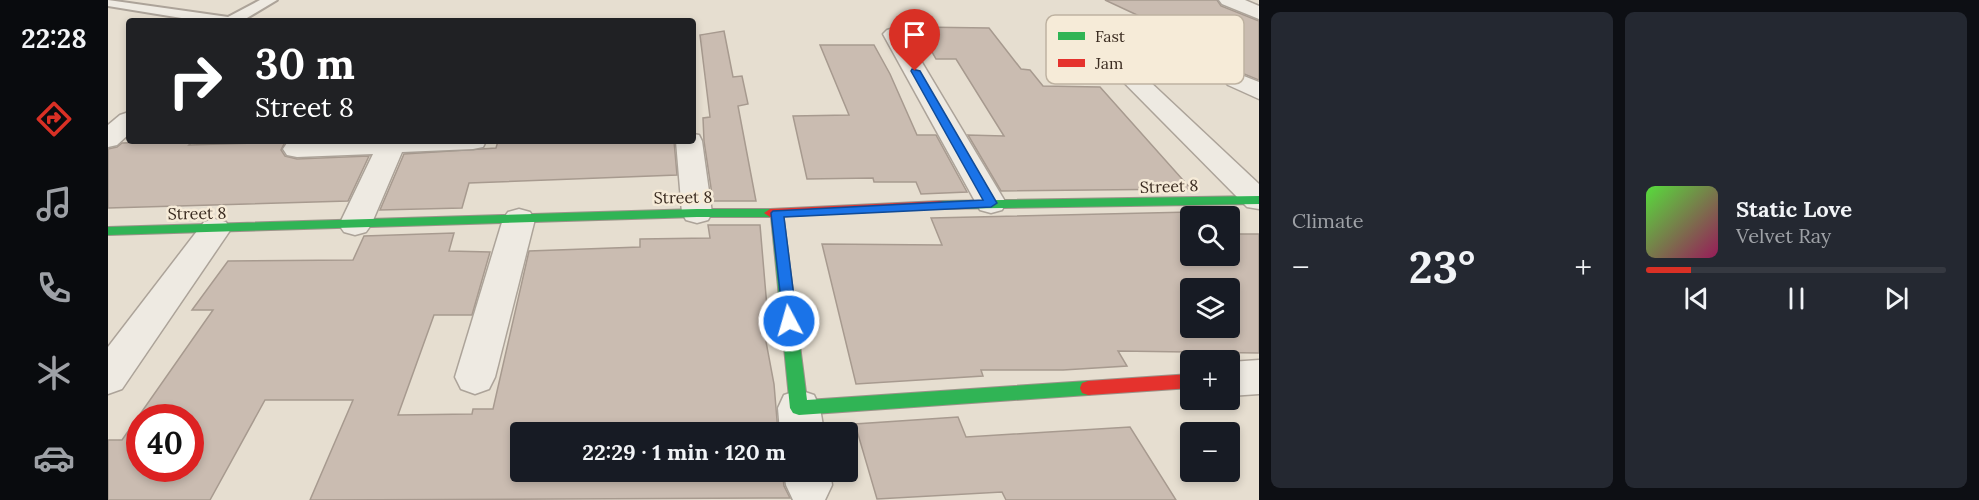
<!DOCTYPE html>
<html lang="en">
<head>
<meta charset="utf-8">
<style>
	body { margin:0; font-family:Lora,serif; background:#242831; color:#f1f3f6; height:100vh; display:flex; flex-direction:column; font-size:22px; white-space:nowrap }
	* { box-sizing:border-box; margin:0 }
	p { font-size:20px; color:#9ea1a6 }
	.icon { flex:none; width:33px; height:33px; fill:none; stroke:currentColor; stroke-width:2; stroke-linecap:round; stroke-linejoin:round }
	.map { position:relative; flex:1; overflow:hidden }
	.side { display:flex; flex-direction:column; gap:12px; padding:12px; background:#0d0f14; width:720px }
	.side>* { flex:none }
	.guide { position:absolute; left:18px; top:18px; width:570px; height:126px; border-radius:6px; box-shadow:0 3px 9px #0003; background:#202124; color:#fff; overflow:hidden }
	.controls { position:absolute; left:1072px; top:206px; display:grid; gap:12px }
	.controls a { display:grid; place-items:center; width:60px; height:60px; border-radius:6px; background:#171b24; box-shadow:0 3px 9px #0003; font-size:30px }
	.speed { position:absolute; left:18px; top:404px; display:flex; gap:12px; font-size:30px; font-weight:700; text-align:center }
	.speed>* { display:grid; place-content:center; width:78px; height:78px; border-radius:50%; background:#171b24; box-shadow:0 3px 9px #0003; line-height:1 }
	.speed .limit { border:9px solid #d22; background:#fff; color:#111 }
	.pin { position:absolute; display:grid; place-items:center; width:51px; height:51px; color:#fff; margin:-62px -26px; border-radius:50% 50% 50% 0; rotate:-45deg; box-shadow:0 0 6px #0007 }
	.pin .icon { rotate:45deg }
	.me { position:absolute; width:66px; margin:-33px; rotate:354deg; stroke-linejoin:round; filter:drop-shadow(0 0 4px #0008) }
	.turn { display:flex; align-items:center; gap:21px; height:126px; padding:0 30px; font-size:27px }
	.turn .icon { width:78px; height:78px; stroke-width:2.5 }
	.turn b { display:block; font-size:42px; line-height:51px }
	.big { font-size:45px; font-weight:800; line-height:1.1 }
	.side .widget { flex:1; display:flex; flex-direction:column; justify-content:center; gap:9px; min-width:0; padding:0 21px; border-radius:9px; background:#242831 }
	.song { display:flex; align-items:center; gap:18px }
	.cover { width:72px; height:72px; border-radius:9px; background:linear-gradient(135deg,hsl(110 70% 55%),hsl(330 70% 35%)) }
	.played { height:6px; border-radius:3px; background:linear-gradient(90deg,#d93025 15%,#363941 15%) }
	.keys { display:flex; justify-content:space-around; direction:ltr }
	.heat { display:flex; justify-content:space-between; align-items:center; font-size:33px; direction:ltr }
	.side .tiles { flex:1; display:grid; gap:12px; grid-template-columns:repeat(2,1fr) }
	.trip { position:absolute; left:402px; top:422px; width:348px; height:60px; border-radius:6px; background:#171b24; box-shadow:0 3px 9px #0003; font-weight:800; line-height:60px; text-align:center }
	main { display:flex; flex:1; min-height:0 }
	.menu { display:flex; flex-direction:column; width:108px; justify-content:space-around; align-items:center; background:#090b0e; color:#9ea1a6 }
	.menu .icon { width:42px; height:42px }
	.menu .current { color:#d93025 }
	.menu b { font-size:27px; color:#f1f3f6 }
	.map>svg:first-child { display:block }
	.building { fill:#cabcb1; stroke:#a79a8f; stroke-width:1.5; fill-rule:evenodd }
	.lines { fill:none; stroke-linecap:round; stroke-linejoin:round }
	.lane-casing { stroke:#aca399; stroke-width:4 }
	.street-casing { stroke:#aca399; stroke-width:3 }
	.fast-casing { stroke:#9b9389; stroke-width:2 }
	.jam-casing { stroke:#9b9389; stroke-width:2 }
	.lane { fill:#eeeae2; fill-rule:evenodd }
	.street { fill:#eeeae2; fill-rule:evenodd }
	.fast { fill:#30b455; fill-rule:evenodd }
	.jam { fill:#e5322d; fill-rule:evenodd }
	.route { fill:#1a73e8; stroke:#114b97; stroke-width:1.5 }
	.labels { text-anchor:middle; stroke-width:5; stroke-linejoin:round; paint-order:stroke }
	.street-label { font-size:16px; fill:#3b2c21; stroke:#f6ebd8 }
	.key { fill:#f6ebd8; stroke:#beb2a1; stroke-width:1.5 }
	.key-label { font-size:16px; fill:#3b2c21 }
</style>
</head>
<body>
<main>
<nav class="menu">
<b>22:28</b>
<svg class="icon current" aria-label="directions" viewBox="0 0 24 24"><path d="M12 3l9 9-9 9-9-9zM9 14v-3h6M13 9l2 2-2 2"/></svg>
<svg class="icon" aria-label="music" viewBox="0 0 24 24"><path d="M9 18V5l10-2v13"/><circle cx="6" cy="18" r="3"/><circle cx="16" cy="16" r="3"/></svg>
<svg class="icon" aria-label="phone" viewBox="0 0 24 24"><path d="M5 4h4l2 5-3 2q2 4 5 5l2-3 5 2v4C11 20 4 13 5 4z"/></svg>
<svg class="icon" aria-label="climate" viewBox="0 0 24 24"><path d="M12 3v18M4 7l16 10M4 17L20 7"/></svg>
<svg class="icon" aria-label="car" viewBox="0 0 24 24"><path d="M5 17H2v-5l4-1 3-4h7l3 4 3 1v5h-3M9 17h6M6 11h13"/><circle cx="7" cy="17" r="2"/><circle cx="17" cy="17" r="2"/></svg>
</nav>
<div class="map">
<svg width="1151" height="500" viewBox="0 0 1151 500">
	<rect width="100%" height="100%" fill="#e6ded0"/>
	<g class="building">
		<path d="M 997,0 L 1109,0 L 1113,6 L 1151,21 L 1151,80 L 1129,71 L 1124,72 L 1041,31 L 1057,28 Z"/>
		<path d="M 810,27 L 881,28 L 913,69 L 922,70 L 935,86 L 992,87 L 1083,189 L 893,191 L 860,135 L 896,136 L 848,59 L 828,59 Z"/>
		<path d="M 616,31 L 625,77 L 634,76 L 640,104 L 630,106 L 648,201 L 605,201 L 596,141 L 595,118 L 602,117 L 592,35 Z"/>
		<path d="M 712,45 L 766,45 L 782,74 L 809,135 L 828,135 L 859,192 L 813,194 L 808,182 L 766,182 L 765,178 L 699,179 L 685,116 L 741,115 Z"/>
		<path d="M 85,141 L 81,145 L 177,142 L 173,150 L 177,156 L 189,159 L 261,156 L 240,201 L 0,208 L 0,149 L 9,147 L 14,143 Z"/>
		<path d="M 390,141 L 566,141 L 569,175 L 361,183 L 354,208 L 272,210 L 296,154 L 388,148 Z"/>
		<path d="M 1083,212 L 1083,255 L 1122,255 L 1122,234 L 1151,234 L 1151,353 L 1010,351 L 1019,366 L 955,370 L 873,370 L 875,376 L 748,384 L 714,244 L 834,245 L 823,218 ZM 1083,288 L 1122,288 L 1122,327 L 1083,327 Z"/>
		<path d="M 600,225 L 652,225 L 661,331 L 656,331 L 666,384 L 670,432 L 412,432 L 412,471 L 674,471 L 676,486 L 682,498 L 202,500 L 245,400 L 157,400 L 102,500 L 0,500 L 0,440 L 14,440 L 105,310 L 84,310 L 120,261 L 245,260 L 256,236 L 346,233 L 341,251 L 382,252 L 364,315 L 326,315 L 290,415 L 364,414 L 365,409 L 385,409 L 421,251 L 532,247 L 532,239 L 602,238 ZM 32,417 L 82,417 L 82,468 L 32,468 Z"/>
		<path d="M 850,417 L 858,437 L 1022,427 L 1068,500 L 898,500 L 894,492 L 769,499 L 747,424 Z"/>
	</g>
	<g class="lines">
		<g class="lane-casing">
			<path id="lane" d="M 0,0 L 120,17 L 152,0 L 169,0 L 134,21 L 92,21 L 0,6 Z"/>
		</g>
		<g class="street-casing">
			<g id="street">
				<path d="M 1111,0 L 1137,0 L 1151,6 L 1151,19 L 1114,4 Z"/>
				<path d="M 968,17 L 975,19 L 1151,184 L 1151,209 L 1139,207 L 961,27 L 958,23 L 961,19 Z"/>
				<path d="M 786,28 L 793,30 L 797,34 L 898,203 L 894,210 L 883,213 L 872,210 L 868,203 L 775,34 L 779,30 Z"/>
				<path d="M 1128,73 L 1151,82 L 1151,99 L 1120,85 L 1116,80 L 1120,75 Z"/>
				<path d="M 21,112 L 21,134 L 9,145 L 0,147 L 0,125 L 12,115 Z"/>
				<path d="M 585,134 L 591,135 L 594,141 L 604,213 L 600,220 L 589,223 L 578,220 L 574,213 L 568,141 L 585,141 Z"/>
				<path d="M 188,141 L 378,141 L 375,147 L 365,149 L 294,152 L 263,225 L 258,232 L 247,235 L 236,232 L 231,225 L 265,154 L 189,157 L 179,155 L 175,149 L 179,143 Z"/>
				<path d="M 411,209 L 422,212 L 427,219 L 387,377 L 381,389 L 367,394 L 353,389 L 347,377 L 395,219 L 400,212 Z"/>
				<path d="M 107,219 L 118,222 L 123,229 L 14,389 L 0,394 L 0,347 L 96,222 Z"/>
				<path d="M 1151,360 L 1151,394 L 1122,396 L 1122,362 Z"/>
				<path d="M 691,390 L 706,395 L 712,408 L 716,432 L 672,432 L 670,408 L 676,395 Z"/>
				<path d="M 676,471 L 722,471 L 724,485 L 717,500 L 685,500 L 678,485 Z"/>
			</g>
		</g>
		<g class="fast-casing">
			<g id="fast">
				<path d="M 1151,196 L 1151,204 L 832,209 L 826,205 L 832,201 Z"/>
				<path d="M 589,209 L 669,209 L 675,213 L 699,400 L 980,381 L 986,383 L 988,388 L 986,393 L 980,395 L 691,415 L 685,413 L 682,408 L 663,217 L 589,217 L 0,235 L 0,227 Z"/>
			</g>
		</g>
		<g class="jam-casing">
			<g id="jam">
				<path d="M 832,201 L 836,202 L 838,205 L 836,208 L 662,217 L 656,213 L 662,209 Z"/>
				<path d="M 1083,374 L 1083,388 L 980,395 L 974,393 L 972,388 L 974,383 L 980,381 Z"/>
			</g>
		</g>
		<use href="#lane" class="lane"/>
		<use href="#street" class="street"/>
		<use href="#fast" class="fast"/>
		<use href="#jam" class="jam"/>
	</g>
	<path class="route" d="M 804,69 L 812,71 L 889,203 L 883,207 L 676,217 L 689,321 L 687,326 L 676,326 L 663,213 L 665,211 L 875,200 L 803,71 Z"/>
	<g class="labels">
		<g class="street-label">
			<text transform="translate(1061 186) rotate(-2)" y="6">Street 8</text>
			<text transform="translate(575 197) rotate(-1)" y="6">Street 8</text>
			<text transform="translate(89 213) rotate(-1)" y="6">Street 8</text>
		</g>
	</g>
	<rect x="938" y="15" width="198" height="69" rx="9" class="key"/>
	<rect x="950" y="32" width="27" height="8" fill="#30b455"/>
	<rect x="950" y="59" width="27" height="8" fill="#e5322d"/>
	<g class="key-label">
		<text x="987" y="42">Fast</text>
		<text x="987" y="69">Jam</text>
	</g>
</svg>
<div class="controls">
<a><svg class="icon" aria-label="search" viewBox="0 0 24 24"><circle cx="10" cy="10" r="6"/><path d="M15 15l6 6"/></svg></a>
<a><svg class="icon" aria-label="layers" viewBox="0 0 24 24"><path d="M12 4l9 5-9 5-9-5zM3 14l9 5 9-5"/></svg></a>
<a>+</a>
<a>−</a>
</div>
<div class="speed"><div class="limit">40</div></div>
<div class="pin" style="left:807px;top:71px;background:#d93025"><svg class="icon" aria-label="arrive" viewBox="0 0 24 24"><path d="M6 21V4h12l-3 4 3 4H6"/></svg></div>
<svg class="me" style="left:681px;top:321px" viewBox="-20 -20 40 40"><circle r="17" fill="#1a73e8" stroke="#fff" stroke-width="3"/><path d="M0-11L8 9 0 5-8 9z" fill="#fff"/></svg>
<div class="trip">22:29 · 1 min · 120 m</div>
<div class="guide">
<div class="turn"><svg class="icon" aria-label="right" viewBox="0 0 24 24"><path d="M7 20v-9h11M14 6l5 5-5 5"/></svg><div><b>30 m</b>Street 8</div></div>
</div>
</div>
<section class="side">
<div class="tiles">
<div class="widget"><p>Climate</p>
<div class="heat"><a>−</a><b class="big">23°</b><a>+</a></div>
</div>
<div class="widget">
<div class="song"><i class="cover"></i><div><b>Static Love</b><p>Velvet Ray</p></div></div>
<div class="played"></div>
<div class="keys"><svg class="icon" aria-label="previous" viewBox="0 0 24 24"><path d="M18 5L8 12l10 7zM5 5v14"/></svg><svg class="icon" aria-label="pause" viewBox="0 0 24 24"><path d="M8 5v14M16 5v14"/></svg><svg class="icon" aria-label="next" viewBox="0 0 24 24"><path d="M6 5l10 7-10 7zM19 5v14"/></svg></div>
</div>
</div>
</section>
</main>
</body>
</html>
